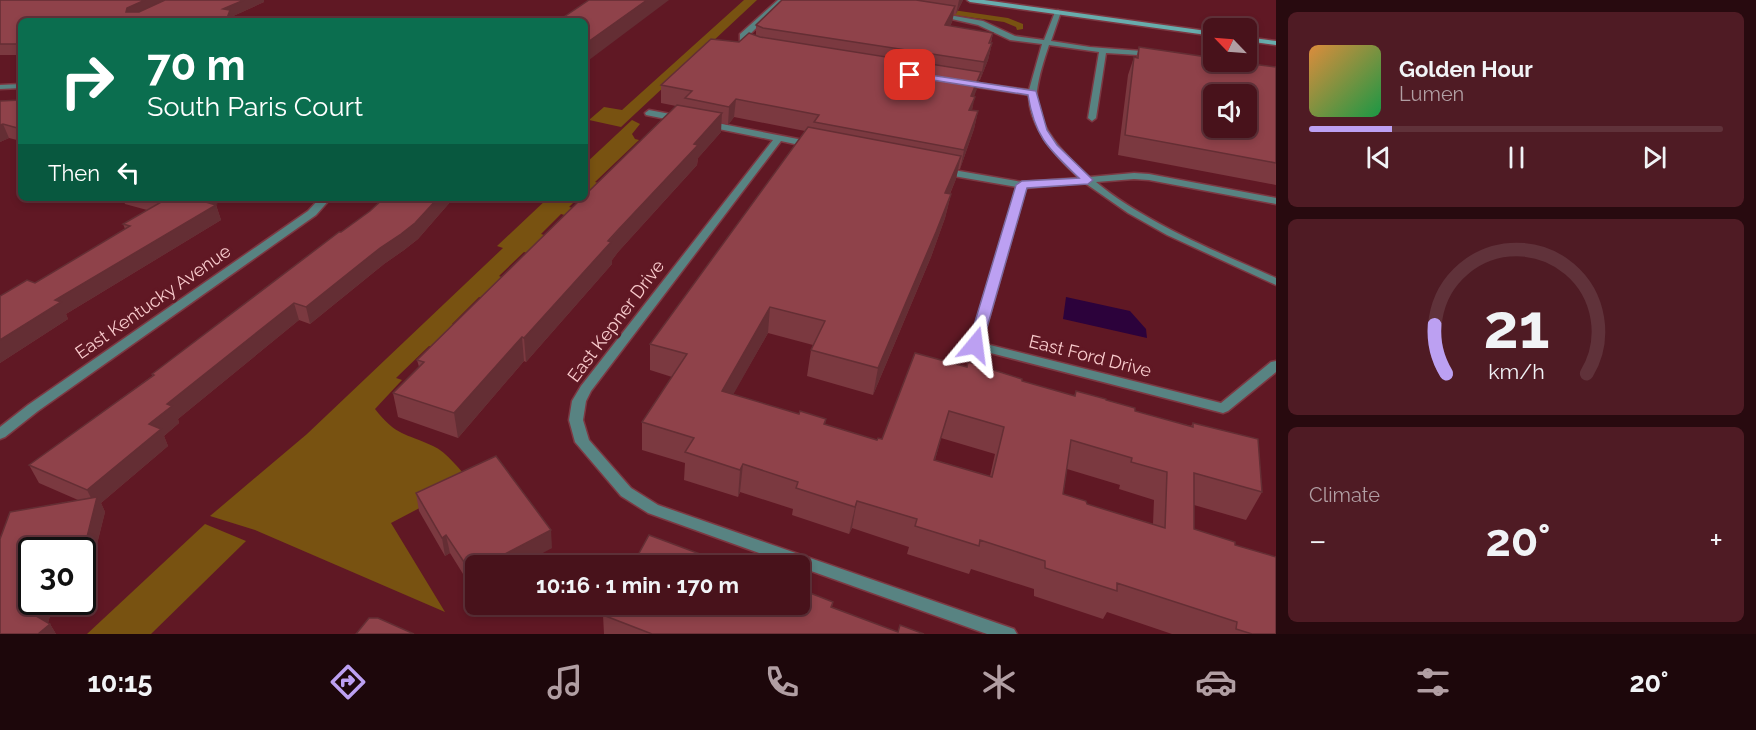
<!DOCTYPE html>
<html lang="en">
<head>
<meta charset="utf-8">
<style>
	body { margin:0; font-family:Raleway,sans-serif; background:#4f1b24; color:#f1f3f6; height:100vh; display:flex; flex-direction:column; font-size:22px; white-space:nowrap }
	* { box-sizing:border-box; margin:0 }
	p { font-size:20px; color:#b19ea3 }
	.icon { flex:none; width:33px; height:33px; fill:none; stroke:currentColor; stroke-width:2; stroke-linecap:round; stroke-linejoin:round }
	.map { position:relative; flex:1; overflow:hidden }
	.drawer { display:flex; flex-direction:column; gap:12px; padding:12px; background:#280a0f; width:480px }
	.drawer>* { flex:none }
	.top-card { position:absolute; left:18px; top:18px; width:570px; height:183px; border-radius:9px; box-shadow:0 3px 9px #0003,0 0 0 2px #60323a; background:#0b6e4f; color:#fff; overflow:hidden }
	.needle { width:39px; rotate:295deg }
	.buttons { position:absolute; left:1203px; top:18px; display:grid; gap:12px }
	.buttons a { display:grid; place-items:center; width:54px; height:54px; border-radius:9px; background:#48121b; box-shadow:0 3px 9px #0003,0 0 0 2px #60323a; font-size:30px }
	.speed { position:absolute; left:18px; top:537px; display:flex; gap:12px; font-size:30px; font-weight:700; text-align:center }
	.speed>* { display:grid; place-content:center; width:78px; height:78px; border-radius:50%; background:#48121b; box-shadow:0 3px 9px #0003,0 0 0 2px #60323a; line-height:1 }
	.speed .limit { border:3px solid #111; border-radius:9px; background:#fff; color:#111 }
	.pin { position:absolute; display:grid; place-items:center; width:51px; height:51px; color:#fff; margin:-26px; border-radius:12px; box-shadow:0 3px 9px #0006 }
	.me { position:absolute; width:66px; margin:-33px; rotate:16deg; stroke-linejoin:round; filter:drop-shadow(0 0 4px #0008) }
	.turn { display:flex; align-items:center; gap:21px; height:126px; padding:0 30px; font-size:27px }
	.turn .icon { width:78px; height:78px; stroke-width:2.5 }
	.turn b { display:block; font-size:42px; line-height:51px }
	.then { display:flex; align-items:center; height:57px; padding:0 30px; background:#0003; gap:12px; font-size:22px }
	.big { font-size:45px; font-weight:700; line-height:1.1 }
	.drawer .widget { flex:1; display:flex; flex-direction:column; justify-content:center; gap:9px; min-width:0; padding:0 21px; border-radius:9px; background:#4f1b24 }
	.drawer .dial { align-items:center; gap:0 }
	.dial svg { height:156px; overflow:visible; fill:none; stroke:#60323a; stroke-width:7; stroke-linecap:round; text-anchor:middle }
	.dial text { fill:#f1f3f6; stroke:none }
	.song { display:flex; align-items:center; gap:18px }
	.cover { width:72px; height:72px; border-radius:9px; background:linear-gradient(135deg,hsl(30 70% 55%),hsl(140 70% 35%)) }
	.played { height:6px; border-radius:3px; background:linear-gradient(90deg,#bca0f2 20%,#60323a 20%) }
	.keys { display:flex; justify-content:space-around; direction:ltr }
	.heat { display:flex; justify-content:space-between; align-items:center; font-size:33px; direction:ltr }
	.trip { position:absolute; left:465px; top:555px; width:345px; height:60px; border-radius:9px; background:#48121b; box-shadow:0 3px 9px #0003,0 0 0 2px #60323a; font-weight:700; line-height:60px; text-align:center }
	.tabs { display:flex; height:96px; justify-content:space-around; align-items:center; background:#1d070b; color:#b19ea3 }
	.tabs .icon { width:42px; height:42px }
	.tabs .on { color:#bca0f2 }
	.tabs b { font-size:27px; color:#f1f3f6 }
	main { display:flex; flex:1; min-height:0 }
	.map>svg:first-child { display:block }
	.green { fill:#785211 }
	.water { fill:#2c023b }
	.lines { fill:none; stroke-linecap:round; stroke-linejoin:round }
	.minor-casing { stroke:#7c3842; stroke-width:3 }
	.secondary-casing { stroke:#7c3842; stroke-width:3 }
	.minor { fill:#588382; fill-rule:evenodd }
	.secondary { fill:#68adad; fill-rule:evenodd }
	.wall { fill:#7b3940; fill-rule:evenodd }
	.shaded-wall { fill:#642e34 }
	.building { fill:#8f424a; stroke:#642e34; stroke-width:1.5; fill-rule:evenodd }
	.route { fill:#bca0f2; stroke:#7a689d; stroke-width:1.5 }
	.labels { text-anchor:middle; stroke-width:6; stroke-linejoin:round; paint-order:stroke }
	.street-label { font-size:18px; fill:#f9cbcd; stroke:#601824 }
</style>
</head>
<body>
<main>
<div class="map">
<svg width="1276" height="634" viewBox="0 0 1276 634">
	<rect width="100%" height="100%" fill="#601824"/>
	<g class="green">
		<path d="M 744,0 L 757,0 L 621,127 L 589,120 L 604,107 L 622,110 Z"/>
		<path d="M 844,0 L 884,0 L 1008,18 L 1023,24 L 1023,29 L 1017,30 L 1016,27 L 1004,22 Z"/>
		<path d="M 632,120 L 640,124 L 632,134 L 635,139 L 639,140 L 595,182 L 602,184 L 585,198 L 585,164 Z"/>
		<path d="M 548,198 L 578,198 L 569,207 L 585,211 L 578,219 L 561,214 L 541,234 L 547,236 L 530,254 L 524,252 L 499,276 L 506,279 L 486,299 L 479,297 L 452,324 L 458,326 L 436,348 L 429,346 L 396,378 L 402,380 L 375,409 C 396,436 405,433 433,446 C 447,452 460,471 471,481 L 391,523 L 445,612 L 255,530 L 210,516 L 307,434 L 503,248 L 497,246 Z"/>
		<path d="M 205,524 L 246,541 L 151,634 L 87,634 Z"/>
	</g>
	<path class="water" d="M 1066,297 L 1130,311 L 1146,329 L 1147,338 L 1063,319 Z"/>
	<g class="lines">
		<g class="minor-casing">
			<g id="minor">
				<path d="M 778,0 L 785,0 L 747,37 L 747,40 L 756,45 L 756,49 L 750,49 L 740,43 L 740,34 Z"/>
				<path d="M 1058,10 L 1061,12 L 1051,41 L 1090,47 L 1154,52 L 1158,54 L 1154,56 L 1106,53 L 1096,118 L 1092,121 L 1088,118 L 1099,52 L 1049,45 C 1044,60 1039,75 1037,91 C 1034,125 1066,156 1089,177 L 1134,173 L 1149,174 L 1276,198 L 1276,204 L 1149,180 L 1134,179 L 1096,182 C 1145,223 1218,252 1276,278 L 1276,285 L 1167,235 L 1128,213 L 1085,183 L 1026,188 L 982,343 L 1221,403 L 1271,362 L 1276,361 L 1276,372 L 1228,411 L 1223,413 L 971,348 L 969,345 L 1017,187 L 942,174 L 937,171 L 942,168 L 1022,182 L 1079,178 C 1057,158 1028,127 1029,95 L 963,85 L 959,83 L 963,81 L 1029,90 L 1042,44 L 1010,40 L 978,25 L 934,15 L 937,13 L 983,21 L 1015,36 L 1044,40 L 1055,12 Z"/>
				<path d="M 21,84 L 21,88 L 0,89 L 0,85 Z"/>
				<path d="M 649,110 L 681,116 L 685,119 L 681,122 L 646,115 L 645,113 Z"/>
				<path d="M 707,121 L 813,142 L 818,145 L 813,148 L 781,141 L 591,391 L 586,401 L 583,420 L 589,440 L 631,488 L 658,505 L 1014,629 L 1017,634 L 987,634 L 800,567 L 800,566 L 795,566 L 648,513 L 621,496 L 575,442 L 569,420 L 572,401 L 581,386 L 773,140 L 704,126 L 704,122 Z"/>
				<path d="M 320,198 L 331,198 L 316,215 L 38,411 L 5,437 L 0,439 L 0,427 L 28,405 L 308,211 Z"/>
			</g>
		</g>
		<g class="secondary-casing">
			<g id="secondary">
				<path d="M 967,0 L 984,0 L 1214,32 L 1214,36 L 970,2 Z"/>
				<path d="M 1246,37 L 1276,41 L 1276,45 L 1246,41 Z"/>
			</g>
		</g>
		<use href="#minor" class="minor"/>
		<use href="#secondary" class="secondary"/>
	</g>
	<g class="wall">
		<path d="M 0,0 L 264,0 L 264,2 L 231,17 L 21,21 L 21,55 L 0,55 Z"/>
		<path d="M 782,0 L 963,0 L 956,14 L 954,14 L 952,22 L 950,26 L 993,33 L 991,43 L 992,43 L 988,60 L 980,80 L 979,80 L 974,96 L 972,110 L 978,111 L 974,129 L 960,169 L 958,169 L 956,179 L 950,194 L 951,194 L 945,218 L 931,257 L 873,395 L 807,376 L 811,350 L 813,345 L 768,333 L 733,394 L 799,414 L 826,419 L 825,424 L 877,440 L 882,439 L 967,367 L 1074,396 L 1076,391 L 1135,411 L 1191,426 L 1193,423 L 1262,492 L 1246,520 L 1194,505 L 1194,529 L 1235,545 L 1276,634 L 1172,634 L 1107,612 L 1103,619 L 1034,596 L 1034,589 L 971,569 L 969,574 L 907,554 L 909,547 L 852,528 L 849,534 L 792,515 L 793,509 L 740,492 L 738,497 L 684,480 L 685,463 L 642,450 L 642,422 L 672,377 L 650,370 L 650,344 L 805,131 L 734,117 L 728,125 L 721,123 L 721,132 L 698,158 L 697,165 L 618,252 L 612,260 L 612,264 L 526,362 L 524,361 L 458,438 L 398,417 L 393,393 L 419,367 L 417,360 L 676,106 L 661,103 L 661,85 L 739,42 L 756,35 L 756,25 ZM 941,438 L 995,454 L 990,476 L 935,460 ZM 1067,469 L 1120,485 L 1119,489 L 1154,500 L 1153,524 L 1087,504 L 1063,494 Z"/>
		<path d="M 1139,47 L 1276,67 L 1276,185 L 1118,155 L 1128,75 L 1134,57 L 1136,58 Z"/>
		<path d="M 21,100 L 21,141 L 9,138 L 0,142 L 0,101 Z"/>
		<path d="M 123,198 L 230,198 L 215,204 L 216,205 L 221,220 L 66,314 L 68,319 L 0,363 L 0,296 L 35,283 L 125,229 L 123,224 L 147,210 L 125,204 Z"/>
		<path d="M 384,198 L 451,198 L 451,201 L 418,239 L 404,250 L 384,264 L 310,324 L 299,320 L 178,419 L 179,423 L 164,436 L 168,446 L 101,503 L 105,512 L 91,568 L 82,569 L 82,550 L 32,550 L 32,602 L 54,602 L 48,623 L 50,624 L 56,634 L 0,634 L 0,539 L 10,512 L 78,500 L 39,483 L 29,465 L 152,376 L 152,374 L 339,232 L 341,232 L 370,211 Z"/>
		<path d="M 416,493 L 552,548 L 476,566 L 476,588 L 473,590 L 450,553 L 445,556 L 419,511 Z"/>
		<path d="M 833,602 L 832,607 L 898,632 L 924,634 L 604,634 L 603,615 Z"/>
	</g>
	<g class="shaded-wall">
		<path d="M 145,0 L 171,0 L 130,19 L 126,12 L 127,8 Z"/>
		<path d="M 244,0 L 264,0 L 264,2 L 231,17 L 232,21 L 226,21 L 223,9 Z"/>
		<path d="M 647,0 L 669,0 L 585,63 L 585,44 Z"/>
		<path d="M 959,0 L 963,0 L 956,14 Z"/>
		<path d="M 955,6 L 952,22 L 941,42 L 945,25 Z"/>
		<path d="M 992,43 L 988,60 L 980,80 L 984,62 Z"/>
		<path d="M 981,72 L 977,89 L 967,114 L 971,96 Z"/>
		<path d="M 975,97 L 971,114 L 969,110 Z"/>
		<path d="M 736,99 L 734,117 L 728,125 L 729,107 Z"/>
		<path d="M 978,111 L 974,129 L 960,169 L 964,150 Z"/>
		<path d="M 722,113 L 721,132 L 698,158 L 697,165 L 618,252 L 612,260 L 612,264 L 526,362 L 524,338 L 694,144 Z"/>
		<path d="M 3,124 L 9,138 L 0,142 L 0,125 Z"/>
		<path d="M 961,156 L 956,179 L 940,217 L 945,193 Z"/>
		<path d="M 951,194 L 945,218 L 931,257 L 873,395 L 878,368 Z"/>
		<path d="M 190,198 L 230,198 L 195,213 Z"/>
		<path d="M 438,198 L 451,198 L 451,201 L 418,239 L 404,250 L 384,264 L 310,324 L 306,307 L 380,248 Z"/>
		<path d="M 216,205 L 221,220 L 66,314 L 68,319 L 0,363 L 0,340 L 55,300 Z"/>
		<path d="M 294,303 L 299,320 L 178,419 L 179,423 L 164,436 L 168,446 L 101,503 L 105,512 L 91,568 L 82,569 L 82,553 L 95,506 L 87,490 L 149,424 L 167,404 Z"/>
		<path d="M 770,307 L 768,333 L 720,418 L 722,391 Z"/>
		<path d="M 522,337 L 524,361 L 458,438 L 454,413 Z"/>
		<path d="M 949,411 L 941,438 L 927,487 L 934,460 Z"/>
		<path d="M 743,464 L 740,492 L 738,497 L 740,470 Z"/>
		<path d="M 857,501 L 852,528 L 849,534 L 855,507 Z"/>
		<path d="M 551,530 L 552,548 L 519,566 L 482,566 Z"/>
		<path d="M 446,535 L 450,553 L 445,556 L 442,538 Z"/>
		<path d="M 476,569 L 476,588 L 473,590 L 470,571 Z"/>
		<path d="M 41,602 L 54,602 L 47,626 L 50,624 L 56,634 L 38,634 L 36,616 Z"/>
	</g>
	<g class="building">
		<path d="M 0,0 L 145,0 L 127,8 L 126,12 L 139,12 L 165,0 L 244,0 L 223,9 L 230,10 L 226,21 L 21,21 L 21,42 L 19,44 L 0,44 Z"/>
		<path d="M 589,0 L 647,0 L 585,44 L 585,21 L 558,21 Z"/>
		<path d="M 782,0 L 916,0 L 955,6 L 945,25 L 993,33 L 989,43 L 992,43 L 984,62 L 763,28 L 756,25 Z"/>
		<path d="M 749,33 L 760,37 L 981,72 L 971,96 L 975,97 L 969,110 L 978,111 L 964,150 L 814,122 L 819,115 L 736,99 L 729,107 L 685,98 L 692,91 L 661,85 L 711,39 L 739,42 Z"/>
		<path d="M 1139,47 L 1214,58 L 1214,62 L 1235,62 L 1276,67 L 1276,163 L 1125,135 L 1134,57 L 1138,58 ZM 1214,94 L 1246,94 L 1246,128 L 1214,128 Z"/>
		<path d="M 21,100 L 21,129 L 3,124 L 0,125 L 0,101 Z"/>
		<path d="M 677,105 L 722,113 L 694,144 L 698,145 L 617,231 L 608,241 L 611,242 L 524,338 L 522,337 L 454,413 L 393,393 L 424,362 L 417,360 L 582,198 L 585,198 L 585,195 Z"/>
		<path d="M 808,127 L 961,156 L 945,193 L 951,194 L 936,232 L 878,368 L 811,350 L 825,321 L 770,307 L 722,391 L 799,414 L 800,411 L 826,419 L 824,424 L 877,440 L 878,438 L 882,439 L 915,353 L 967,367 L 968,362 L 1022,379 L 1022,381 L 1075,396 L 1076,391 L 1106,399 L 1106,400 L 1135,408 L 1135,411 L 1193,427 L 1193,423 L 1258,439 L 1262,492 L 1194,473 L 1194,529 L 1235,542 L 1235,545 L 1276,557 L 1276,634 L 1252,634 L 1236,629 L 1237,622 L 1117,583 L 1117,591 L 1045,568 L 1045,561 L 980,540 L 979,546 L 915,526 L 917,519 L 857,501 L 855,507 L 796,488 L 798,482 L 743,464 L 740,470 L 685,452 L 694,438 L 642,422 L 687,354 L 650,344 ZM 949,411 L 1004,427 L 992,477 L 934,460 ZM 1071,440 L 1132,458 L 1131,462 L 1167,472 L 1165,528 L 1087,504 L 1086,501 L 1063,494 Z"/>
		<path d="M 152,198 L 192,198 L 216,205 L 55,300 L 61,302 L 0,340 L 0,296 L 27,280 L 35,283 L 130,226 L 123,224 L 163,201 Z"/>
		<path d="M 384,198 L 438,198 L 415,223 L 401,234 L 380,248 L 306,307 L 294,303 L 167,404 L 172,406 L 149,424 L 161,429 L 87,490 L 29,465 L 154,375 L 152,374 L 339,232 L 341,232 L 370,211 Z"/>
		<path d="M 496,456 L 551,530 L 482,566 L 476,566 L 476,569 L 470,571 L 446,535 L 442,538 L 416,493 Z"/>
		<path d="M 97,497 L 83,553 L 82,550 L 32,550 L 32,602 L 41,602 L 36,616 L 50,624 L 38,634 L 0,634 L 0,539 L 10,512 Z"/>
		<path d="M 649,535 L 708,557 L 706,562 L 716,566 L 632,566 Z"/>
		<path d="M 800,589 L 833,602 L 831,607 L 898,632 L 900,625 L 924,634 L 652,634 L 603,615 L 609,604 L 800,604 Z"/>
		<path d="M 369,618 L 378,618 L 414,634 L 356,634 Z"/>
	</g>
	<path class="route" d="M 910,72 L 1036,91 L 1047,130 L 1057,145 L 1093,180 L 1088,184 L 1027,188 L 982,345 L 975,350 L 968,345 L 1016,185 L 1022,181 L 1079,178 C 1049,149 1035,138 1028,95 L 907,76 L 906,75 Z"/>
	<g class="labels">
		<g class="street-label">
			<text transform="translate(153 302) rotate(-35)" y="6">East Kentucky Avenue</text>
			<text transform="translate(616 321) rotate(-53)" y="6">East Kepner Drive</text>
			<text transform="translate(1090 356) rotate(14)" y="6">East Ford Drive</text>
		</g>
	</g>
</svg>
<div class="buttons">
<a><svg class="needle" viewBox="-14 -14 28 28"><path d="M0-13l5 13h-10z" fill="#e53935"/><path d="M0 13l5-13h-10z" fill="#b19ea3"/></svg></a>
<a><svg class="icon" aria-label="sound" viewBox="0 0 24 24"><path d="M4 9h4l5-4v14l-5-4H4zM17 9q2 3 0 6"/></svg></a>
</div>
<div class="speed"><div class="limit">30</div></div>
<div class="pin" style="left:910px;top:75px;background:#d93025"><svg class="icon" aria-label="arrive" viewBox="0 0 24 24"><path d="M6 21V4h12l-3 4 3 4H6"/></svg></div>
<svg class="me" style="left:975px;top:345px" viewBox="-20 -20 40 40"><path d="M0-17L14 15 0 8-14 15z" fill="#bca0f2" stroke="#fff" stroke-width="4"/></svg>
<div class="trip">10:16 · 1 min · 170 m</div>
<div class="top-card">
<div class="turn"><svg class="icon" aria-label="right" viewBox="0 0 24 24"><path d="M7 20v-9h11M14 6l5 5-5 5"/></svg><div><b>70 m</b>South Paris Court</div></div>
<div class="then">Then<svg class="icon" aria-label="left" viewBox="0 0 24 24"><path d="M17 20v-9H6M10 6l-5 5 5 5"/></svg></div>
</div>
</div>
<section class="drawer">
<div class="widget">
<div class="song"><i class="cover"></i><div><b>Golden Hour</b><p>Lumen</p></div></div>
<div class="played"></div>
<div class="keys"><svg class="icon" aria-label="previous" viewBox="0 0 24 24"><path d="M18 5L8 12l10 7zM5 5v14"/></svg><svg class="icon" aria-label="pause" viewBox="0 0 24 24"><path d="M8 5v14M16 5v14"/></svg><svg class="icon" aria-label="next" viewBox="0 0 24 24"><path d="M6 5l10 7-10 7zM19 5v14"/></svg></div>
</div>
<div class="widget dial"><svg viewBox="0 0 100 80">
<path d="M14 69A42 42 0 1 1 86 69"/>
<path d="M14 69A42 42 0 0 1 8 44" stroke="#bca0f2"/>
<text x="50" y="56" font-size="32" font-weight="700">21</text>
<text x="50" y="72" font-size="11">km/h</text>
</svg></div>
<div class="widget"><p>Climate</p>
<div class="heat"><a>−</a><b class="big">20°</b><a>+</a></div>
</div>
</section>
</main>
<nav class="tabs">
<b>10:15</b>
<svg class="icon on" aria-label="directions" viewBox="0 0 24 24"><path d="M12 3l9 9-9 9-9-9zM9 14v-3h6M13 9l2 2-2 2"/></svg>
<svg class="icon" aria-label="music" viewBox="0 0 24 24"><path d="M9 18V5l10-2v13"/><circle cx="6" cy="18" r="3"/><circle cx="16" cy="16" r="3"/></svg>
<svg class="icon" aria-label="phone" viewBox="0 0 24 24"><path d="M5 4h4l2 5-3 2q2 4 5 5l2-3 5 2v4C11 20 4 13 5 4z"/></svg>
<svg class="icon" aria-label="climate" viewBox="0 0 24 24"><path d="M12 3v18M4 7l16 10M4 17L20 7"/></svg>
<svg class="icon" aria-label="car" viewBox="0 0 24 24"><path d="M5 17H2v-5l4-1 3-4h7l3 4 3 1v5h-3M9 17h6M6 11h13"/><circle cx="7" cy="17" r="2"/><circle cx="17" cy="17" r="2"/></svg>
<svg class="icon" aria-label="filters" viewBox="0 0 24 24"><path d="M4 7h16M4 17h16"/><circle cx="9" cy="7" r="2"/><circle cx="15" cy="17" r="2"/></svg>
<b>20°</b>
</nav>
</body>
</html>
